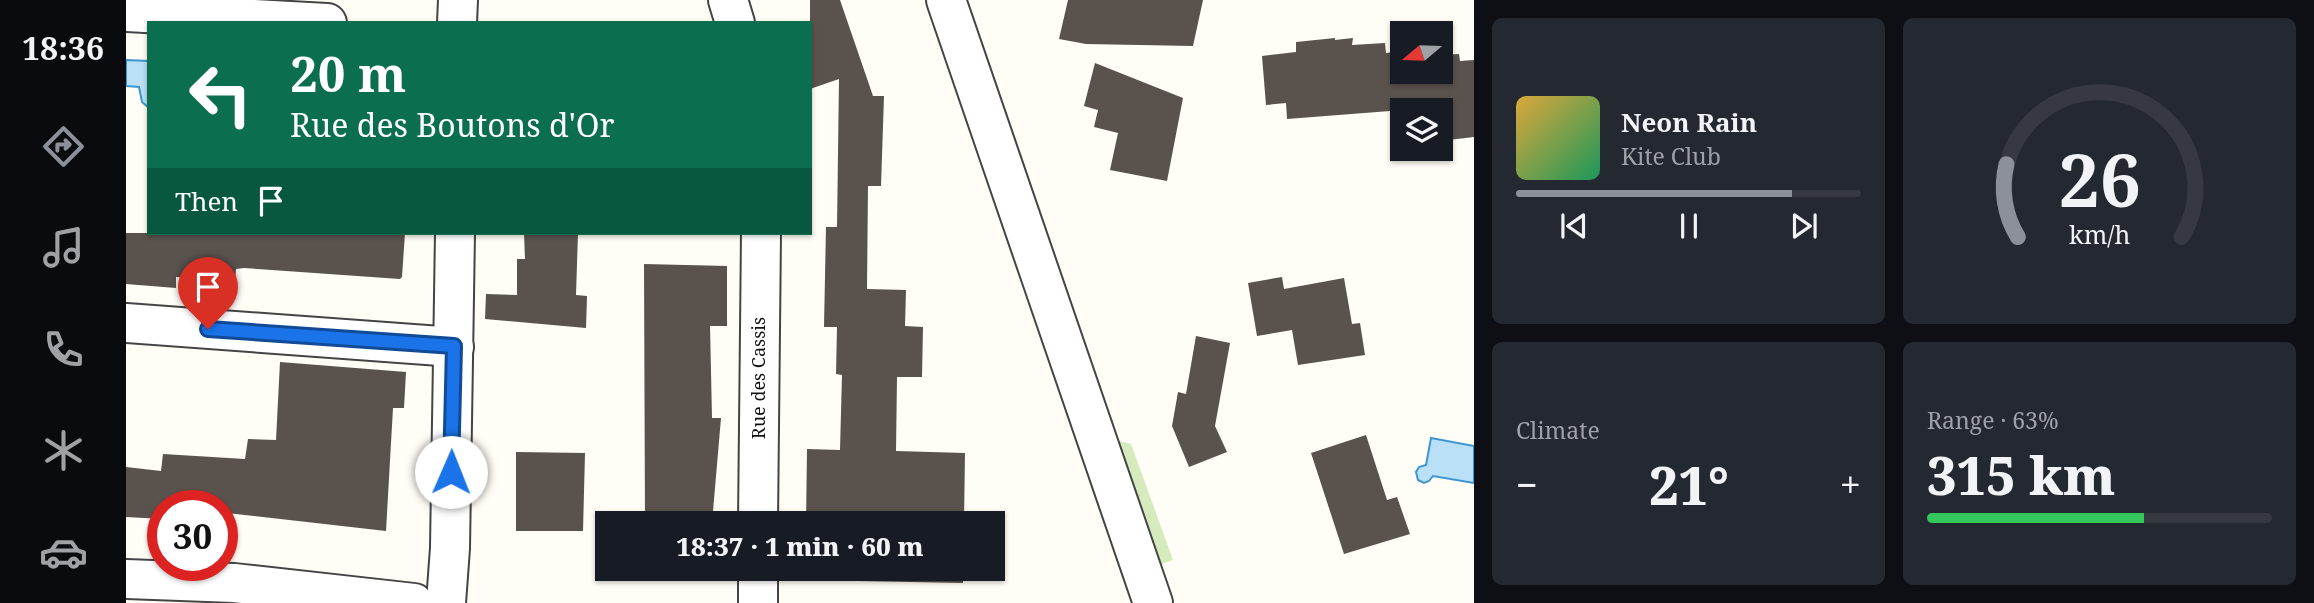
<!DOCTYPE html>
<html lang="en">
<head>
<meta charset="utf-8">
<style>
	body { margin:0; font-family:"Noto Serif",serif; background:#242831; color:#f1f3f6; height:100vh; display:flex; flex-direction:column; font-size:26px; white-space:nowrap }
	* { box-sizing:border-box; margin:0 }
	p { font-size:23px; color:#9ea1a6 }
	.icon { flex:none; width:38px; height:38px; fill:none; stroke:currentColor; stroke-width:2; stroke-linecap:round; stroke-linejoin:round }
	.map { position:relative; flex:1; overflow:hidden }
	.sheet { display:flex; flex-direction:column; gap:18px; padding:18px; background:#0d0f14; width:840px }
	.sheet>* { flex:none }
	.guide { position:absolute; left:21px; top:21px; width:665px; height:214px; border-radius:0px; box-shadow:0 2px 5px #0004; background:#0b6e4f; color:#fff; overflow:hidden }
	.needle { width:46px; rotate:251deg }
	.fabs { position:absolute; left:1264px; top:21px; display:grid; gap:14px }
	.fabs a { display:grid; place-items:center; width:63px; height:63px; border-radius:0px; background:#171b24; box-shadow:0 2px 5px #0004; font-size:35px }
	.speed { position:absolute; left:21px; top:490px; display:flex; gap:14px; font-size:35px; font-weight:700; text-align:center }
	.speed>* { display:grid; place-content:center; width:91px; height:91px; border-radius:50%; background:#171b24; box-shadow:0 2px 5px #0004; line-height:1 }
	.speed .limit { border:10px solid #d22; background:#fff; color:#111 }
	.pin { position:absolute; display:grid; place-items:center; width:60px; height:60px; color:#fff; margin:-72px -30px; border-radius:50% 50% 50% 0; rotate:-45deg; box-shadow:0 0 7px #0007 }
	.pin .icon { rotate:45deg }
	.me { position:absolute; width:77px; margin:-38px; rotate:1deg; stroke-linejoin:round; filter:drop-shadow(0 0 5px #0008) }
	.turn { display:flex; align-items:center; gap:24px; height:147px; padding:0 28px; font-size:32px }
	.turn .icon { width:91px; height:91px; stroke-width:2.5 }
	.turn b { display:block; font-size:49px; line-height:60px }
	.then { display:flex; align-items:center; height:66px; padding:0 28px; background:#0003; gap:14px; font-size:26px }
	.big { font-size:52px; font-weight:800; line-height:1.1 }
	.sheet .widget { flex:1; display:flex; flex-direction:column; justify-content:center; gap:10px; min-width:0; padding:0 24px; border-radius:10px; background:#242831 }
	.sheet .dial { align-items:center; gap:0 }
	.dial svg { height:182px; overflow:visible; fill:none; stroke:#363941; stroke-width:7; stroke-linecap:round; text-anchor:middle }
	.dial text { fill:#f1f3f6; stroke:none }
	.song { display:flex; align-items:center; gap:21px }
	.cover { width:84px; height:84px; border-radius:10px; background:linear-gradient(135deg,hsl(40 70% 55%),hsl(150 70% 35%)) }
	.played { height:7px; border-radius:4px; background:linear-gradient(90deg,#8c9099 80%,#363941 80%) }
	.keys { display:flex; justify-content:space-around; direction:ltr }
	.heat { display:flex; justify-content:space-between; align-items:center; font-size:38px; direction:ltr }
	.charge { height:10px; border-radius:5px; background:linear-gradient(90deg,#34c759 63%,#363941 0) }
	.sheet .tiles { flex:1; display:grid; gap:18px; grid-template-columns:repeat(2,1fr) }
	.trip { position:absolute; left:469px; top:511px; width:410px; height:70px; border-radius:0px; background:#171b24; box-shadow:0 2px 5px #0004; font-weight:800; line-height:70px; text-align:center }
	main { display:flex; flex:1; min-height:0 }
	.tabs { display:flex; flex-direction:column; width:126px; justify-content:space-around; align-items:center; background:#090b0e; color:#9ea1a6 }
	.tabs .icon { width:49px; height:49px }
	.tabs .active { color:#8c9099 }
	.tabs b { font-size:32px; color:#f1f3f6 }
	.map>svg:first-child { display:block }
	.green { fill:#d5ebbd }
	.water { fill:#b9e0f7; stroke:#3f96cf; stroke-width:2 }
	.building { fill:#5a524d }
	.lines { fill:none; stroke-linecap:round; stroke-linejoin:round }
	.minor-casing { stroke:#444; stroke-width:42 }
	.minor { stroke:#fff; stroke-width:38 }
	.route-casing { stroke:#114b97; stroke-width:18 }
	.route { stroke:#1a73e8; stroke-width:12 }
	.labels { text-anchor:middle; stroke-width:7; stroke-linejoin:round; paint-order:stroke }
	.street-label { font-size:18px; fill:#111; stroke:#fff }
</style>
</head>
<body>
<main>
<nav class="tabs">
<b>18:36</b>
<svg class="icon active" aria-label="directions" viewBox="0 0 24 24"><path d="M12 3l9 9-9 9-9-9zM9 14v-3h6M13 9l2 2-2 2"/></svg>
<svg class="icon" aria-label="music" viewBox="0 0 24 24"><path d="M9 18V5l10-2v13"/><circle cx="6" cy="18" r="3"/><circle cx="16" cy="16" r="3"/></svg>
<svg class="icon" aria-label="phone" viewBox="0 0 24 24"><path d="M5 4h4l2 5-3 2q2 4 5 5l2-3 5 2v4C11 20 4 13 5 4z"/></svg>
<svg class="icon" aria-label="climate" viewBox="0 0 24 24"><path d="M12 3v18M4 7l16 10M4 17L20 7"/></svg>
<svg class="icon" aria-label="car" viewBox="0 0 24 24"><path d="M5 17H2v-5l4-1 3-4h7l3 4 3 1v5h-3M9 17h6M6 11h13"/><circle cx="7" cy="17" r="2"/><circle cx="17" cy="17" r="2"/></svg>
</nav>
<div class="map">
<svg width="1348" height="603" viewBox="0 0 1348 603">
	<rect width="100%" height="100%" fill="#fffdf5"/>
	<path class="green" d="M 989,440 L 1005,444 L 1047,560 L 1025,568 Z"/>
	<g class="water">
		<path d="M 0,60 L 23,61 L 23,108 L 16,102 L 13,87 L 0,86 Z"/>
		<path d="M 1305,438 L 1348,446 L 1348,483 L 1307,476 L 1303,481 L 1298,483 L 1292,480 L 1290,472 L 1293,467 L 1300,465 Z"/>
	</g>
	<g class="building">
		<path d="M 684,0 L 714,0 L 747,96 L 758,96 L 755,186 L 742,186 L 741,289 L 780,290 L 779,326 L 797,327 L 796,377 L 771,377 L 770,451 L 839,453 L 838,523 L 680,523 L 681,449 L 714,450 L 716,375 L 710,374 L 711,327 L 698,327 L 700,227 L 711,227 L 713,79 L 684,89 Z"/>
		<path d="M 942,0 L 1077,0 L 1067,46 L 960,44 L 933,39 Z"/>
		<path d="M 1209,38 L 1209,40 L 1227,38 L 1226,45 L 1259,43 L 1260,53 L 1276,51 L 1276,72 L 1314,72 L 1314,48 L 1316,55 L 1333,54 L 1334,61 L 1348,60 L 1348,137 L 1314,141 L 1314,110 L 1276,110 L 1276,144 L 1267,145 L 1264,111 L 1161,119 L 1160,103 L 1140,105 L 1136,56 L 1170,52 L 1170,42 Z"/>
		<path d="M 969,63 L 1057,98 L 1041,181 L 984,170 L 992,133 L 968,127 L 972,110 L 958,106 Z"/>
		<path d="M 0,233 L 279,233 L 276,277 L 274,279 L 118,268 L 110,269 L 109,282 L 50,277 L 50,288 L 0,284 Z"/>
		<path d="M 398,233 L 452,233 L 450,295 L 461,296 L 460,328 L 359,319 L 360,294 L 391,295 L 391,259 L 399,259 Z"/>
		<path d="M 518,264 L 601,266 L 601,326 L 584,326 L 586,418 L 595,418 L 586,523 L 519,523 Z"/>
		<path d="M 1156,277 L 1158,289 L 1218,278 L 1226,324 L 1234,323 L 1239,355 L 1172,365 L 1166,330 L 1131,336 L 1122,283 Z"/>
		<path d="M 1070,336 L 1104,343 L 1089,426 L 1101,452 L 1063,467 L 1046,426 L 1052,392 L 1060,394 Z"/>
		<path d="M 154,362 L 280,372 L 278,408 L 267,408 L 260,531 L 101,513 L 101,517 L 96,517 L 96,506 L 37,506 L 37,519 L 0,517 L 0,467 L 35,471 L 37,454 L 119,459 L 122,439 L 150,440 Z"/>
		<path d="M 1240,435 L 1261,500 L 1271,497 L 1284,534 L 1218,554 L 1185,453 Z"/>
		<path d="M 390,452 L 459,453 L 457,531 L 390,531 Z"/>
		<path d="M 680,569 L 837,569 L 837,583 L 680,580 Z"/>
	</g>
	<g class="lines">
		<g class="minor-casing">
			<g id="minor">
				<path d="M 602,0 L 609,23"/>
				<path d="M 820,0 L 1027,603"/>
				<path d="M 0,12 L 201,23"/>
				<path d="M 331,23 L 332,0"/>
				<path d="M 0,323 L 328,347"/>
				<path d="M 632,523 L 635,233"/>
				<path d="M 0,579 L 108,583 L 288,603"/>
				<path d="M 320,603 L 324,548 L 329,233"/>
				<path d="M 632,603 L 632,569"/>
			</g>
		</g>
		<use href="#minor" class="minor"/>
	</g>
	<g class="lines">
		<g class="route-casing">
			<path id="route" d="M 82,329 L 328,346 L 325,472"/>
		</g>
		<use href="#route" class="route"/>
	</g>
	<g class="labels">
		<g class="street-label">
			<text transform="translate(633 378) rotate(-90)" y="6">Rue des Cassis</text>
		</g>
	</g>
</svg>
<div class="fabs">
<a><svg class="needle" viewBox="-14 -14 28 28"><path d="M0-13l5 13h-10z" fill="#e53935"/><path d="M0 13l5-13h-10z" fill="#9ea1a6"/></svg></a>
<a><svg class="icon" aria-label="layers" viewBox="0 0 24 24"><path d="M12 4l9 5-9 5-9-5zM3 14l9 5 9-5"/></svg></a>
</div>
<div class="speed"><div class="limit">30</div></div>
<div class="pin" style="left:82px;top:329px;background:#d93025"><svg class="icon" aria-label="arrive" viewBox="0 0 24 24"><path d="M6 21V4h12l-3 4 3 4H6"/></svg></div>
<svg class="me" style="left:325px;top:472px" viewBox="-20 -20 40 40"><circle r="19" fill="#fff"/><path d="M0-13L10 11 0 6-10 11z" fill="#1a73e8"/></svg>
<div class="trip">18:37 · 1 min · 60 m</div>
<div class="guide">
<div class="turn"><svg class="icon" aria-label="left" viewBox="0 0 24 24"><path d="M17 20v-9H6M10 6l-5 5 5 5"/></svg><div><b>20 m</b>Rue des Boutons d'Or</div></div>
<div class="then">Then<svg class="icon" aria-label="arrive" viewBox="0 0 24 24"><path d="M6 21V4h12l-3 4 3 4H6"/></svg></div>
</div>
</div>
<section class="sheet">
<div class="tiles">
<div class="widget">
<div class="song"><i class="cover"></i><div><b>Neon Rain</b><p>Kite Club</p></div></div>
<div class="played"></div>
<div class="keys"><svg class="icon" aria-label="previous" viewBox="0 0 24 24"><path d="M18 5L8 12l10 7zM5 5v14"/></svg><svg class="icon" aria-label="pause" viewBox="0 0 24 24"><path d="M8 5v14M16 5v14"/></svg><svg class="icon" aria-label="next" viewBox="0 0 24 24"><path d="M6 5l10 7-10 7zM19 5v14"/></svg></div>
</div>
<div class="widget dial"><svg viewBox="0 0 100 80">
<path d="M14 69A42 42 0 1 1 86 69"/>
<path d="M14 69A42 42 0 0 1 9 37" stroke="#8c9099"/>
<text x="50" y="56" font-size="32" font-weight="700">26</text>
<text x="50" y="72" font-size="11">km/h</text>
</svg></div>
<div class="widget"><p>Climate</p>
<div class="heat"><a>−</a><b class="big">21°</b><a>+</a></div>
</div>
<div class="widget"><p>Range · 63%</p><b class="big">315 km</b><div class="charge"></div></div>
</div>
</section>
</main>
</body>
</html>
